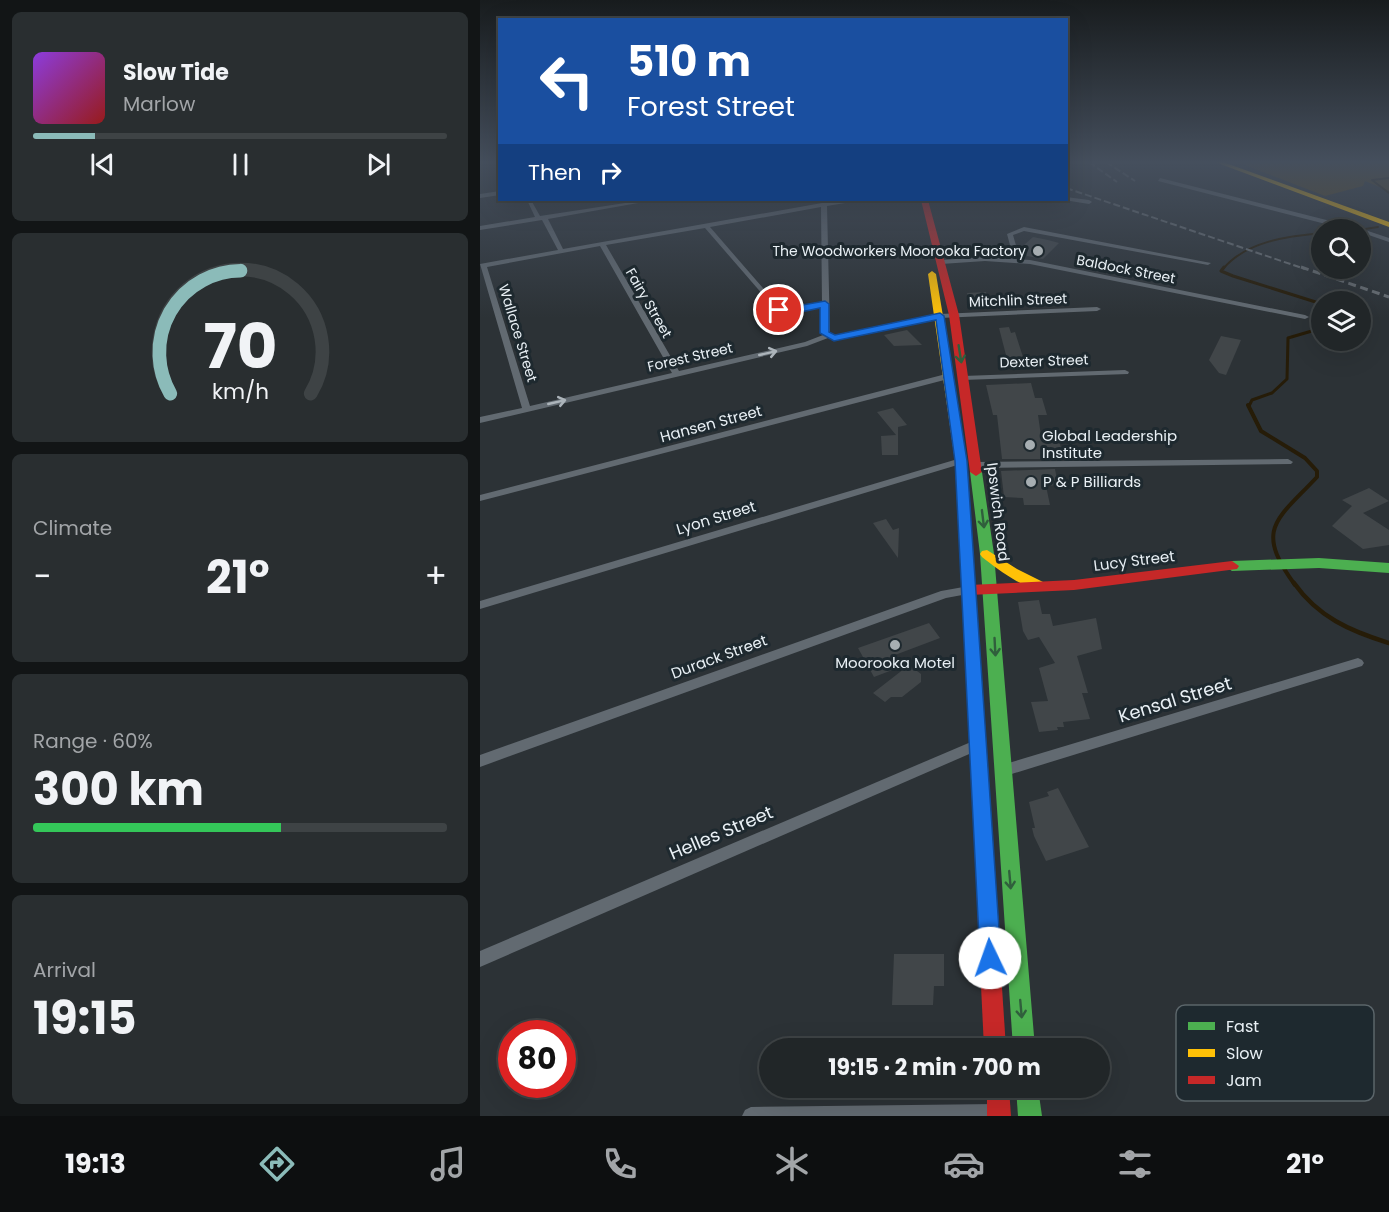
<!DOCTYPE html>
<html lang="en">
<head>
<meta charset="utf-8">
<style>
	body { margin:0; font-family:Poppins,sans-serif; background:#292e30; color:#f1f3f6; height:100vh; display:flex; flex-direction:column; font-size:22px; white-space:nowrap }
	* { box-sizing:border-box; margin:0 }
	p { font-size:20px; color:#a2a5a8 }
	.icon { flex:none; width:33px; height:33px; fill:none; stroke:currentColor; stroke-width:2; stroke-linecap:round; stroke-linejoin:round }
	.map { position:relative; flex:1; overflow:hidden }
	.sheet { display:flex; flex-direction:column; gap:12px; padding:12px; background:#121516; width:480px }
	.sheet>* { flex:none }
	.hud { position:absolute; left:18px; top:18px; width:570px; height:183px; border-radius:0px; box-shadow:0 6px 24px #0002,0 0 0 2px #3e4345; background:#1a4fa0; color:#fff; overflow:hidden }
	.controls { position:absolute; left:831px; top:219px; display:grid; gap:12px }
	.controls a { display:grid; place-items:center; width:60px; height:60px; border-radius:50%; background:#212628; box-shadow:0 6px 24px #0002,0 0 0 2px #3e4345; font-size:30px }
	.speed { position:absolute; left:18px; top:1020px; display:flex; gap:12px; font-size:30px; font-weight:700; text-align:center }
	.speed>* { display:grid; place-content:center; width:78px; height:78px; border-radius:50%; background:#212628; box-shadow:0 6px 24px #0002,0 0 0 2px #3e4345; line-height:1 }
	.speed .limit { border:9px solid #d22; background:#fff; color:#111 }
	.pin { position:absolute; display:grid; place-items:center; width:51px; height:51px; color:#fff; margin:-26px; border:3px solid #fff; border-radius:50%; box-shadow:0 2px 6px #0007 }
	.me { position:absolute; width:66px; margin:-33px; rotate:357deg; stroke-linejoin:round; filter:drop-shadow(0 0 4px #0008) }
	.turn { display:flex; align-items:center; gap:21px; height:126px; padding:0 30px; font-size:27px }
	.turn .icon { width:78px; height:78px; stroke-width:2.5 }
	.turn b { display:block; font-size:42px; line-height:51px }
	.then { display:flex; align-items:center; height:57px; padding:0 30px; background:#0003; gap:12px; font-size:22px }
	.big { font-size:45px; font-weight:700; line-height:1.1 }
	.sheet .widget { flex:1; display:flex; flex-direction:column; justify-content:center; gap:9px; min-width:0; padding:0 21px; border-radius:9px; background:#292e30 }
	.sheet .dial { align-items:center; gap:0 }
	.dial svg { height:156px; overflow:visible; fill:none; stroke:#3e4345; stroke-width:7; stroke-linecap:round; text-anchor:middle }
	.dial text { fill:#f1f3f6; stroke:none }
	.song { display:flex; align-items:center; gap:18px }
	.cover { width:72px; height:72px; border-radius:9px; background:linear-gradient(135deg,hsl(270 70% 55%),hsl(0 70% 35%)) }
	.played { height:6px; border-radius:3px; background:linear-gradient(90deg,#8bbbb9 15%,#3e4345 15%) }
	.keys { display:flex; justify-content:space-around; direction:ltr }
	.heat { display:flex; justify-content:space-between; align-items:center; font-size:33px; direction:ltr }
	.charge { height:9px; border-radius:4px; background:linear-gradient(90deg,#34c759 60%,#3e4345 0) }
	.trip { position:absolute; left:279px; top:1038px; width:351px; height:60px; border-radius:30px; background:#212628; box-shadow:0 6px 24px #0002,0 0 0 2px #3e4345; font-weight:700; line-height:60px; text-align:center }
	.dock { display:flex; height:96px; justify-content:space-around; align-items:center; background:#0d0f10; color:#a2a5a8 }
	.dock .icon { width:42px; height:42px }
	.dock .current { color:#8bbbb9 }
	.dock b { font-size:27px; color:#f1f3f6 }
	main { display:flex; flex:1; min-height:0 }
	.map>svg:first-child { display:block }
	.green { fill:#544216 }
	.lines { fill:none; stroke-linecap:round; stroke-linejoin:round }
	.stream-far3 { stroke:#261c08; stroke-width:2 }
	.stream-far2 { stroke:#261c08; stroke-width:3 }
	.stream-far1 { stroke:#261c08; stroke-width:4 }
	.stream { stroke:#261c08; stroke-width:4.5 }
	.building { fill:#414649 }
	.street { fill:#626a71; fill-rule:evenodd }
	.fast { fill:#4caf50; fill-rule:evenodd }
	.slow { fill:#ffc107; fill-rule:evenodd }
	.jam { fill:#c62828; fill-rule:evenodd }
	.rail-far1 { stroke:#686e73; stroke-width:2; stroke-dasharray:7 3; stroke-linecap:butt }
	.rail { stroke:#686e73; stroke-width:3; stroke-dasharray:8 4.5; stroke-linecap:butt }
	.oneway { stroke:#acb4ba }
	.oneway2 { stroke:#305f3c }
	.route { fill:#1a73e8; stroke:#114b97; stroke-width:1.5 }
	.poi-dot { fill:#a7aeb2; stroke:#1e292f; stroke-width:2 }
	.labels { text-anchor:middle; stroke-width:6; stroke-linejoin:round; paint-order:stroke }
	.far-poi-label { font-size:14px; fill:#e9f0f5; stroke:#1e292f; text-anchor:end }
	.far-street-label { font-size:14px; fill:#e9f0f5; stroke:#1e292f }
	.street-label { font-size:15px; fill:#e9f0f5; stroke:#1e292f }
	.poi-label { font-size:15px; fill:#e9f0f5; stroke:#1e292f; text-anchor:start }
	.near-street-label { font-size:18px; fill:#e9f0f5; stroke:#1e292f }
	.key { fill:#1e292f; stroke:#5b656a; stroke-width:1.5 }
	.key-label { font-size:16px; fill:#e9f0f5 }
</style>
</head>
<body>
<main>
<section class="sheet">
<div class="widget">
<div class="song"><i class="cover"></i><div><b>Slow Tide</b><p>Marlow</p></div></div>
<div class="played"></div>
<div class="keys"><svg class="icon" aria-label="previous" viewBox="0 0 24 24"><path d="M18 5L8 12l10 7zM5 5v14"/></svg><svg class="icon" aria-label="pause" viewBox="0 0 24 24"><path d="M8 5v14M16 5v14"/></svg><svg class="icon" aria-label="next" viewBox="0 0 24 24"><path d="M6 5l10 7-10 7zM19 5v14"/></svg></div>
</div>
<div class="widget dial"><svg viewBox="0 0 100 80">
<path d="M14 69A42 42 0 1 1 86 69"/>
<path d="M14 69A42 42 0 0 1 50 6" stroke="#8bbbb9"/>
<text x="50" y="56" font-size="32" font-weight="700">70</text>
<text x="50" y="72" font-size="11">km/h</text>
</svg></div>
<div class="widget"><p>Climate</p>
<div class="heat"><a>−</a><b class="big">21°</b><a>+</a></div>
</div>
<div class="widget"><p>Range · 60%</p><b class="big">300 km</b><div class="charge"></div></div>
<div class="widget"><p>Arrival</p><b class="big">19:15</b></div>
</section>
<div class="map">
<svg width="909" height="1116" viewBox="0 0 909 1116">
	<rect width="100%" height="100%" fill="#2c3236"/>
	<path class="green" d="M 757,162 L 909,162 L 909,191 L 885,181 L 883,186 L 845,196 Z"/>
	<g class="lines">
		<g class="stream-far3">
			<path d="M 909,178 L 892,180 L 909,193"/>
			<path d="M 885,229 L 898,227"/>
			<path d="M 743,269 C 766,241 809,236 842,233"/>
		</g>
		<g class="stream-far2">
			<path d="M 744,267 L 741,271 L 753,276 L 842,304"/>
			<path d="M 769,406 L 772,400 L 792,393 L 807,379 L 808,338 L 842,328"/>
		</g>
		<path class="stream-far1" d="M 768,405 L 781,431 L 825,458 L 837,471 L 837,477 C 798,519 773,528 815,585"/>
		<path class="stream" d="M 814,583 C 838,617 870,631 909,643"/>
	</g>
	<g class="building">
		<path d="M 553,237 L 568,240 L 579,243 L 563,259 L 547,256 L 544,245 Z"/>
		<path d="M 506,292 L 509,303 L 490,304 L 487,293 Z"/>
		<path d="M 529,327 L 531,333 L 535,332 L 543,357 L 527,359 L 519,328 Z"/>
		<path d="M 427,330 L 442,345 L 414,346 L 404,335 Z"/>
		<path d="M 741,336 L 761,340 L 746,375 L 739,373 L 729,360 Z"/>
		<path d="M 551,383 L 555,398 L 562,398 L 567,415 L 558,415 L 561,436 L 578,436 L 583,456 L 573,457 L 573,459 L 522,459 L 517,415 L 513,415 L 506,385 Z"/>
		<path d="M 413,408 L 427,425 L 418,427 L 418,455 L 402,455 L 401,436 L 416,435 L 397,412 Z"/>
		<path d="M 575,469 L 578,485 L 566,486 L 570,505 L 544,505 L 543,498 L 524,497 L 521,471 Z"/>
		<path d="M 889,488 L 909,501 L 883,513 L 909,530 L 909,545 L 883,549 L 852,526 L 872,506 L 862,500 Z"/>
		<path d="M 406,519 L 413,530 L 419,528 L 418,558 L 393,523 Z"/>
		<path d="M 559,600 L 562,614 L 570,614 L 573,626 L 616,618 L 622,649 L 597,656 L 608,693 L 602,693 L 610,719 L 583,722 L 584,727 L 577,727 L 578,730 L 559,732 L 551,702 L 568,701 L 559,668 L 575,663 L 559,637 L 548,640 L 543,631 L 538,602 Z"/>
		<path d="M 449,623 L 460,638 L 415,655 L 428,664 L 394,677 L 378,648 Z"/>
		<path d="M 429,665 L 441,674 L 441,682 L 422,697 L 411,697 L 405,702 L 393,693 Z"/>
		<path d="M 578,788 L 609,847 L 566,861 L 554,836 L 552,828 L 555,828 L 549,802 L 569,796 L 567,792 Z"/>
		<path d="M 414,954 L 464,954 L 464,986 L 454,986 L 453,1005 L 412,1005 Z"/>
	</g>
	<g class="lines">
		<g class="street">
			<path d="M 680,178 L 882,229 L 909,238 L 909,242 L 880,232 L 880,230 L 869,230 L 678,181 Z"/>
			<path d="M 20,191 L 20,195 L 0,198 L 0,194 Z"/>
			<path d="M 586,197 L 609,200 L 612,202 L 609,204 L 584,200 L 586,200 Z"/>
			<path d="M 47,200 L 51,200 L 60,216 L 165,200 L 175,200 L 68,219 L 83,249 L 342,203 L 373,200 L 371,202 L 347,206 L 350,334 L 361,335 L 460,314 L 617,307 L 621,309 L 617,311 L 460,318 L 361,339 L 348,338 L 327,346 L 0,423 L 0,417 L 42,408 L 0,264 L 78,250 L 62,220 L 0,230 L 0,226 L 55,217 ZM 341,207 L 342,303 L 307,310 L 301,309 L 230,227 ZM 225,228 L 297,311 L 307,314 L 342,307 L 341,332 L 343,335 L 325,342 L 199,371 L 126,245 ZM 120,246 L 192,373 L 50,406 L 7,267 Z"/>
			<path d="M 544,227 L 731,263 L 728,265 L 544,231 L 533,235 L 537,249 L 535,259 L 550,260 L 825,315 L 829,317 L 825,319 L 550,264 L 505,261 L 461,264 L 458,262 L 461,260 L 505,257 L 529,259 L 531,249 L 527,234 Z"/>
			<path d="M 645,370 L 649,372 L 648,374 L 483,380 L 479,378 L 483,376 Z"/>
			<path d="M 466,374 L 469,374 L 473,376 L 472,378 L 0,501 L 0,495 Z"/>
			<path d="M 481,458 L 486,461 L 484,463 L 0,609 L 0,601 Z"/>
			<path d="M 808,459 L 813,462 L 811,464 L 496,468 L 491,465 L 496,462 Z"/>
			<path d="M 489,586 L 493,587 L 494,590 L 493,593 L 466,598 L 0,767 L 0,755 L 461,591 Z"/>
			<path d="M 878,658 L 882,660 L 884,663 L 882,666 L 522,777 L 517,775 L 515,771 L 517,767 L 522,765 Z"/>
			<path d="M 498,739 L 503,740 L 505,744 L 503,748 L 0,967 L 0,951 Z"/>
			<path d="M 516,1104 L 522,1107 L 525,1113 L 524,1116 L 262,1116 L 265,1110 L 271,1107 Z"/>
		</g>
		<g class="fast">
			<path d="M 496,468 L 502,472 L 514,554 L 555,1048 L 533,1048 L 500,554 L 490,472 Z"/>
			<path d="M 839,558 L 909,563 L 909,573 L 839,568 L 752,571 L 745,566 L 752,561 Z"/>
			<path d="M 536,1088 L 558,1088 L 562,1116 L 538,1116 Z"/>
		</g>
		<g class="slow">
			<path d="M 735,162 L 743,162 L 909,222 L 909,227 Z"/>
			<path d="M 452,271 L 456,274 L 487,461 L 504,715 L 502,720 L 496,722 L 490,720 L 488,715 L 475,461 L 448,274 Z"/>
			<path d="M 507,550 L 537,569 L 565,583 L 567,586 L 565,589 C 549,594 515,567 502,557 L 500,554 L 502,551 Z"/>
		</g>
		<g class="jam">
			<path d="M 441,200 L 448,200 L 479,315 L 502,472 L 496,476 L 490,472 L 469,315 Z"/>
			<path d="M 752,561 L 759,566 L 757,569 L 594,590 L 489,595 L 482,590 L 489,585 L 594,580 Z"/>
			<path d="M 496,708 L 502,710 L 504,715 L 526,1048 L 504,1048 L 488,715 L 490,710 Z"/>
			<path d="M 507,1088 L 529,1088 L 531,1116 L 507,1116 Z"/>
		</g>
		<g class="rail-far1">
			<path d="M 609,162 L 637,182"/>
			<path d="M 626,162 L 655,181"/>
			<path d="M 586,188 L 825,269"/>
		</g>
		<path class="rail" d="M 821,267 L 909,297"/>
	</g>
	<defs><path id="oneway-shaft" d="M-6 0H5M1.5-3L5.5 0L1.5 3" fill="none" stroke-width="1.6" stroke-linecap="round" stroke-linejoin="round" transform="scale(1.5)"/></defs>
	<g class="oneway">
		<use href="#oneway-shaft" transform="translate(288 353) rotate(-13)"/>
		<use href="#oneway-shaft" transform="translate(77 402) rotate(-13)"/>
	</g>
	<g class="oneway2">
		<use href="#oneway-shaft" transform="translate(480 354) rotate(81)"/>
		<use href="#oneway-shaft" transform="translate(503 519) rotate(83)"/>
		<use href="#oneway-shaft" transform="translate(515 647) rotate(87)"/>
		<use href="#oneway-shaft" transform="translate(530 880) rotate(85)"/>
		<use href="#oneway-shaft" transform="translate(541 1009) rotate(85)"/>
	</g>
	<linearGradient id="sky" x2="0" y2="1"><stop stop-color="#181c1e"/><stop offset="0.51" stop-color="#454f5d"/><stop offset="1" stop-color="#454f5d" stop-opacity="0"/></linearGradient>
	<rect width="909" height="318" fill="url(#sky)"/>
	<path class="route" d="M 345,301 L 349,304 L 349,332 L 355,335 L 460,313 L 464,316 L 487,461 L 521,958 L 518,965 L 510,968 L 503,965 L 500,958 L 475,461 L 456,320 L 354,341 L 340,333 L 340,308 L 307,315 L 294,310 Z"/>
	<g class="poi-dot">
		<circle cx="558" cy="251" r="6"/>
		<circle cx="550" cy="445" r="6"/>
		<circle cx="551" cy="482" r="6"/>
		<circle cx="415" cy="645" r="6"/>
	</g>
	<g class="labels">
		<g class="far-poi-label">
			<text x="546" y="256">The Woodworkers Moorooka Factory</text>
		</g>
		<g class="far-street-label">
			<text transform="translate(646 269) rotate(11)" y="5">Baldock Street</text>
			<text transform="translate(538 300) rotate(-2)" y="5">Mitchlin Street</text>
			<text transform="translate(169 303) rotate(60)" y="5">Fairy Street</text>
			<text transform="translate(38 333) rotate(73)" y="5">Wallace Street</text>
			<text transform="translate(210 357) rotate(-13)" y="5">Forest Street</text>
			<text transform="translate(564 361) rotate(-2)" y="5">Dexter Street</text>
		</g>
		<g class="street-label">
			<text transform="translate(231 424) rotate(-15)" y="5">Hansen Street</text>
			<text transform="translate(518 512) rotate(83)" y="5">Ipswich Road</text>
			<text transform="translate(236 518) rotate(-17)" y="5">Lyon Street</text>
			<text transform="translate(654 561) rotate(-7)" y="5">Lucy Street</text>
			<text transform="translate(239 657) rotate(-20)" y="5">Durack Street</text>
		</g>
		<g class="poi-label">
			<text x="562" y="441">Global Leadership<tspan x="562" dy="17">Institute</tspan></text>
			<text x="563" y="487">P &amp; P Billiards</text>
			<text x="415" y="668" text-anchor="middle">Moorooka Motel</text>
		</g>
		<g class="near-street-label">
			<text transform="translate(695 700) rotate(-17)" y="6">Kensal Street</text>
			<text transform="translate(241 833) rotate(-23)" y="6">Helles Street</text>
		</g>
	</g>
	<rect x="696" y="1005" width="198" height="96" rx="9" class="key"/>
	<rect x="708" y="1022" width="27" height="8" fill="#4caf50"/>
	<rect x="708" y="1049" width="27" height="8" fill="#ffc107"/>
	<rect x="708" y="1076" width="27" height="8" fill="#c62828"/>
	<g class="key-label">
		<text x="746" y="1032">Fast</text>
		<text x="746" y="1059">Slow</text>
		<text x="746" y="1086">Jam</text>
	</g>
</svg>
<div class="controls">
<a><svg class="icon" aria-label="search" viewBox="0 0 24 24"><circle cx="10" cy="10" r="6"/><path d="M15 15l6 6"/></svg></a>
<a><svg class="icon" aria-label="layers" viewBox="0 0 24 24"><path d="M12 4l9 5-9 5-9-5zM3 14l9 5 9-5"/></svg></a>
</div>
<div class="speed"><div class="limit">80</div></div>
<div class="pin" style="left:299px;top:310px;background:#d93025"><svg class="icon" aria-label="arrive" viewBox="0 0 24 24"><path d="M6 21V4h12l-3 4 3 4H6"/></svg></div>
<svg class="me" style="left:510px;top:958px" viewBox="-20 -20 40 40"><circle r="19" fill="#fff"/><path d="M0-13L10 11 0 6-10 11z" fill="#1a73e8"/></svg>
<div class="trip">19:15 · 2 min · 700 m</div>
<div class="hud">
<div class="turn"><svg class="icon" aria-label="left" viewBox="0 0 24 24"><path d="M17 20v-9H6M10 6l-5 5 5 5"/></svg><div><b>510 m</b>Forest Street</div></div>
<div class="then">Then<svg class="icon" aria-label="right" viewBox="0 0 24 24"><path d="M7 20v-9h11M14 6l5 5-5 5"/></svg></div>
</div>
</div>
</main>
<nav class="dock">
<b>19:13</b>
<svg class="icon current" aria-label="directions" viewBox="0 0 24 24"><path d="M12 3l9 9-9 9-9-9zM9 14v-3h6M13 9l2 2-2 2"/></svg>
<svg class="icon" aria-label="music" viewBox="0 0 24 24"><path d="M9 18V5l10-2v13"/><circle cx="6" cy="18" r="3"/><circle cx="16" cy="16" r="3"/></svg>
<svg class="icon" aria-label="phone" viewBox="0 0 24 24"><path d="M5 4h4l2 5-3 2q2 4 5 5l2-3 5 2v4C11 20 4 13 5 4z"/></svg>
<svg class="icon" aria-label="climate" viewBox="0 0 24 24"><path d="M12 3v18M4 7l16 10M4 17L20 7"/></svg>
<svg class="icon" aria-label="car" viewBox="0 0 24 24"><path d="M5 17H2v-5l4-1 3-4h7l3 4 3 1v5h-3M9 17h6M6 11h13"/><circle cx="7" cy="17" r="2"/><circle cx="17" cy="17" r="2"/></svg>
<svg class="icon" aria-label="filters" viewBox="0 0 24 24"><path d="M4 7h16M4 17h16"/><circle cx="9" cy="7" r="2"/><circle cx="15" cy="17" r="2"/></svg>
<b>21°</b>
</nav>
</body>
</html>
